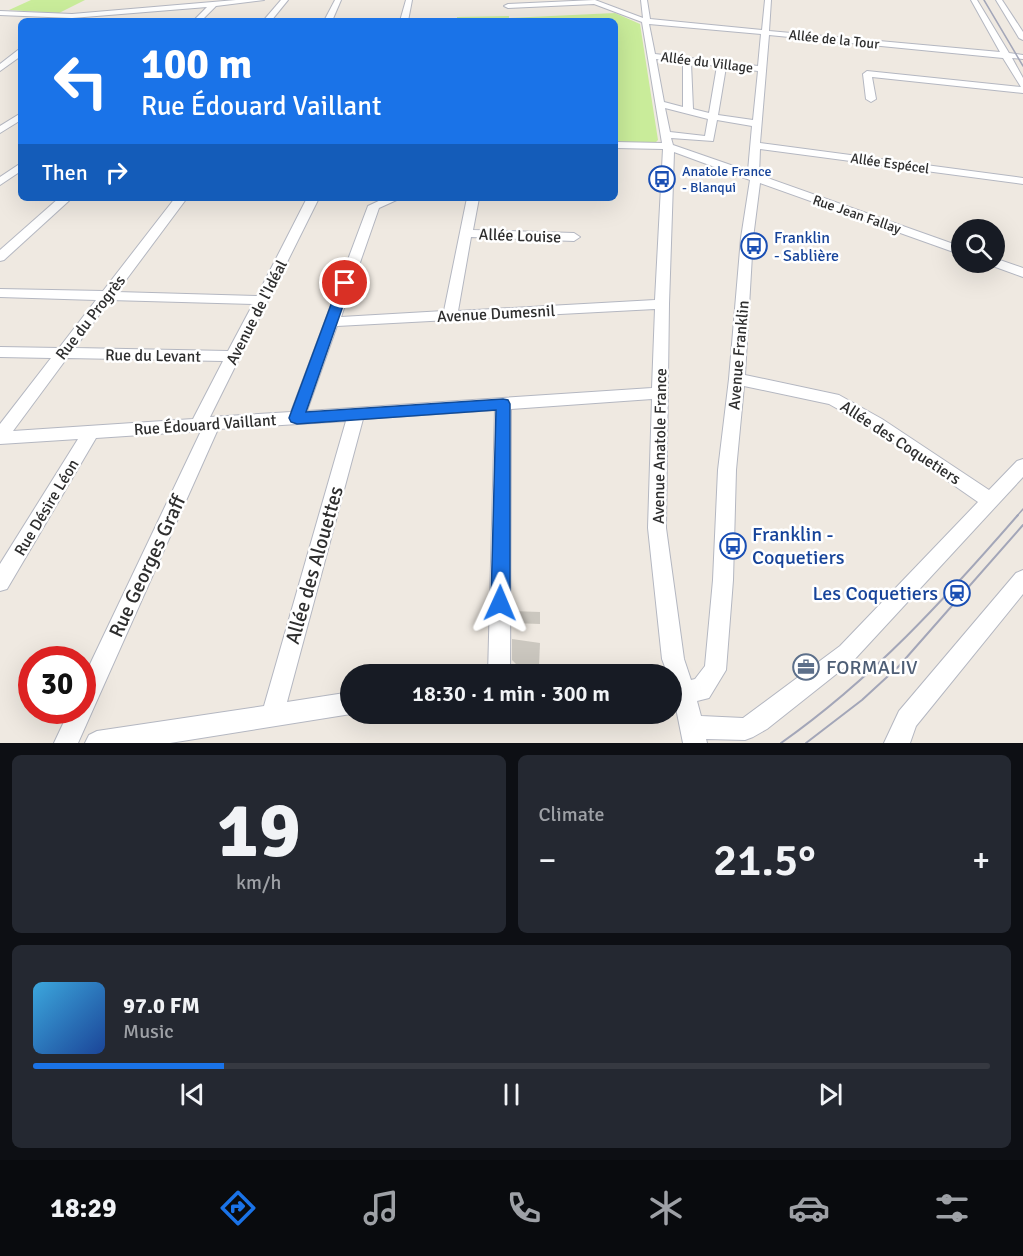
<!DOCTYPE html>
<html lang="en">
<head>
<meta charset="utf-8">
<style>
	body { margin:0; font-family:Signika,sans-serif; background:#242831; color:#f1f3f6; height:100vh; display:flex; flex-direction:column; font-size:22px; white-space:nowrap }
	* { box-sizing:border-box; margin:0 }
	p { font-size:20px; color:#9ea1a6 }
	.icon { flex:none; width:33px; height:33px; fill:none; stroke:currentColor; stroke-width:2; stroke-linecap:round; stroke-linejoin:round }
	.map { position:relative; height:743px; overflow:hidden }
	.sheet { display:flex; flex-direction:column; gap:12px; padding:12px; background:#0d0f14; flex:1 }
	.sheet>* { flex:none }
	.guide { position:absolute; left:18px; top:18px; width:600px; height:183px; border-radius:9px; box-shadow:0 6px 24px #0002; background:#1a73e8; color:#fff; overflow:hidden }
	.controls { position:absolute; left:951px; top:219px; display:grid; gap:12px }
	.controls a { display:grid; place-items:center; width:54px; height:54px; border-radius:50%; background:#171b24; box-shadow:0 6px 24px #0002; font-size:30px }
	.speed { position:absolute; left:18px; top:646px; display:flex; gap:12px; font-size:30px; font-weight:700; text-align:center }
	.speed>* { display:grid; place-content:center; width:78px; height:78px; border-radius:50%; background:#171b24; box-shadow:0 6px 24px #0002; line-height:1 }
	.speed .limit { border:9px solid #d22; background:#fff; color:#111 }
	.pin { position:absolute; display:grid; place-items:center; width:51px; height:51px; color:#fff; margin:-26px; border:3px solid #fff; border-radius:50%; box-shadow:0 2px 6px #0007 }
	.me { position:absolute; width:66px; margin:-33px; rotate:1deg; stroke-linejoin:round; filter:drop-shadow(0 0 4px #0008) }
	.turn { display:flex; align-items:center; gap:21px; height:126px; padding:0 24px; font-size:27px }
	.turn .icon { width:78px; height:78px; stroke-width:2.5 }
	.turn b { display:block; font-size:42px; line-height:51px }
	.then { display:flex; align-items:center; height:57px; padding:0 24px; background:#0003; gap:12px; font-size:22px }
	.big { font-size:45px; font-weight:600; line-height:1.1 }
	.sheet .widget { flex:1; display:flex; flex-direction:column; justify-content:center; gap:9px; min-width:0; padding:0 21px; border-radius:9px; background:#242831 }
	.sheet .dial { align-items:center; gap:0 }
	.dial b { font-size:78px; line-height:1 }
	.song { display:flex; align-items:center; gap:18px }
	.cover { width:72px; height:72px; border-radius:9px; background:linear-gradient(135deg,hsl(200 70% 55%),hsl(220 70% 35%)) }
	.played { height:6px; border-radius:3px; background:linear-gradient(90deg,#1a73e8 20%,#363941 20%) }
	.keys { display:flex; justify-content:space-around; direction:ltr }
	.heat { display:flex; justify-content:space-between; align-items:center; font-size:33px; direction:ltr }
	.sheet .tiles { flex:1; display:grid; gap:12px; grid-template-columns:1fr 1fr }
	.widget:last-child { grid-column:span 2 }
	.trip { position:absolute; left:340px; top:664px; width:342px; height:60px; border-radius:30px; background:#171b24; box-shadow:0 6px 24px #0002; font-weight:600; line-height:60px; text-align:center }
	.menu { display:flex; height:96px; justify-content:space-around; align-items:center; background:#090b0e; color:#9ea1a6 }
	.menu .icon { width:42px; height:42px }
	.menu .selected { color:#1a73e8 }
	.menu b { font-size:27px; color:#f1f3f6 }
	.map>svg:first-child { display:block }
	.pitch { fill:#c9ec9a }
	.building { fill:#cbc7bf }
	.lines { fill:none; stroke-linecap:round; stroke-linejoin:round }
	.minor-casing { stroke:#b4b7c1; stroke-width:2 }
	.minor { fill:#fff; fill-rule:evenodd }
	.tram-far1 { stroke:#a3a6b8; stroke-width:1.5 }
	.tram { stroke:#a3a6b8; stroke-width:2 }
	.route { fill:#1a73e8; stroke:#114b97; stroke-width:1.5 }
	.labels { text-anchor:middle; stroke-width:5; stroke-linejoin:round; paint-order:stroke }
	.far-street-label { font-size:14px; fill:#2e2e2e; stroke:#fff }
	.far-transit-label { font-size:14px; fill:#164399; stroke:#fff; text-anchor:start }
	.street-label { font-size:16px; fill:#2e2e2e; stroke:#fff }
	.transit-label { font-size:16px; fill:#164399; stroke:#fff; text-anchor:start }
	.near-transit-label { font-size:20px; fill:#164399; stroke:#fff; text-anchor:start }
	.near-street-label { font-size:20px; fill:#2e2e2e; stroke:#fff }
	.near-service-label { font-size:20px; fill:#4e5e75; stroke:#fff; text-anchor:start }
</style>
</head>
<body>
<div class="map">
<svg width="1023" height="743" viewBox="0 0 1023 743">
	<rect width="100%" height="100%" fill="#efe9e1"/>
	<g class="pitch">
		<path d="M 31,0 L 85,0 L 59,13 L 9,10 Z"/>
		<path d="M 615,13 L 640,24 L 658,140 L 656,142 L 615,142 L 615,21 L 457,21 L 457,17 L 509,16 L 509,18 Z"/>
	</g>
	<g class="building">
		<path d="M 512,611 L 540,612 L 540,624 L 512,623 Z"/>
		<path d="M 512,639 L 540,643 L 539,666 L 517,665 L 512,660 Z"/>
	</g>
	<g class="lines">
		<g class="minor-casing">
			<g id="minor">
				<path d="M 236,0 L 264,0 L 216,6 L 201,21 L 193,21 L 207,7 L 72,18 L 0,15 L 0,11 L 72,14 Z"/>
				<path d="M 281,0 L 288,0 L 271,21 L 263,21 Z"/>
				<path d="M 335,0 L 341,0 L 332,21 L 324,21 Z"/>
				<path d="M 406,0 L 412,0 L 408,21 L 400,21 Z"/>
				<path d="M 595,0 L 643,18 L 641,0 L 647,0 L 650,19 L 762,30 L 765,0 L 771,0 L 769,31 L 1000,52 L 971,0 L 977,0 L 1009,53 L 1023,55 L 1023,59 L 1012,58 L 1023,78 L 1023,93 L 872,77 L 876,99 L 871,102 L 866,99 L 863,74 L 867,71 L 1021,87 L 1003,58 L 769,35 L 760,143 L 1023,178 L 1023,184 L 760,149 L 759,175 L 962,247 L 962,255 L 760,183 L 753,238 L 745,375 L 839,395 L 882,419 L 989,490 L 1017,461 L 1023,459 L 1023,477 L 854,660 L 767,729 L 753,737 L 745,740 L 706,739 L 707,743 L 683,743 L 674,698 L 672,697 L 672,675 L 668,675 L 662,659 L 648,528 L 652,399 L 511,409 L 510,675 L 488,675 L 495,410 L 363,419 L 287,702 L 351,692 L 351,714 L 170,743 L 85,743 L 89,735 L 97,731 L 264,706 L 346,421 L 218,429 L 78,743 L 54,743 L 69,711 L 82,711 L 82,681 L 201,431 L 96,438 L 7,589 L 0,591 L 0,564 L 78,439 L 0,444 L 0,424 L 51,358 L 0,357 L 0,347 L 59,348 L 96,300 L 0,297 L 0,289 L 103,291 L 175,198 L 187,198 L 117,292 L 257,296 L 307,198 L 319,198 L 210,417 L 291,412 L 368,206 L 385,198 L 401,198 L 379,208 L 341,317 L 444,311 L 467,198 L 479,198 L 473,230 L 574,233 L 580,237 L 574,241 L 471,237 L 458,311 L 655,300 L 663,149 L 615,148 L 615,142 L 662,143 L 642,22 L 594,4 L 508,8 L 504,6 L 508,4 ZM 649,24 L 761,34 L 758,66 L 655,54 ZM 656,59 L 683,62 L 683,107 L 664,102 ZM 691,63 L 717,66 L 709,113 L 693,109 ZM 726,67 L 758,71 L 753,120 L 718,115 ZM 665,108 L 708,119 L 705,136 L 670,132 ZM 717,120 L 752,126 L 748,171 L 673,145 L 671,138 L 713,141 ZM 674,152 L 750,180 L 741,238 L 729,379 L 718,470 L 713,580 L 705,666 L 695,679 L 691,680 L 684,659 L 666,528 L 669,304 ZM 110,300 L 253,304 L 228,351 L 75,348 ZM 655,309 L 652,388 L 307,411 L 337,326 ZM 67,358 L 223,361 L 193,419 L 13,431 ZM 744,386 L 829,404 L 870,427 L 978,502 L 840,646 L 743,718 L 701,716 L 697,701 L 709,698 L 726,670 L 733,580 L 736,470 Z"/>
				<path d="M 996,0 L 1002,0 L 1023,32 L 1023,40 L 1019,38 Z"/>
				<path d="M 18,50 L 21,50 L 21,56 L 0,71 L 0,64 Z"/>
				<path d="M 21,113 L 21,120 L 0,133 L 0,126 Z"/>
				<path d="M 21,163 L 21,171 L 0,185 L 0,177 Z"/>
				<path d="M 59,198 L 72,198 L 4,260 L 0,261 L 0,250 Z"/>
				<path d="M 994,258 L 1023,268 L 1023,277 L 990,265 L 988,262 L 994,262 Z"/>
				<path d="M 1023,570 L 1023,594 L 916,726 L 910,743 L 884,743 L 899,711 L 1016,573 Z"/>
			</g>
		</g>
		<use href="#minor" class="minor"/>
		<g class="tram-far1">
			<path d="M 984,0 L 1023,66"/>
			<path d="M 1017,516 L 1023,509"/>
		</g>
		<g class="tram">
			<path d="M 781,743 C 872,679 945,599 1018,515"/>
			<path d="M 806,743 L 862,700 L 899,666 L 1023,525"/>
		</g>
	</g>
	<path class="route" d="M 345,280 L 351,283 L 306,412 L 503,399 L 508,400 L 510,404 L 510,603 L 507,610 L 500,612 L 494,610 L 491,603 L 496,410 L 297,424 L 291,422 L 289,418 L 339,283 Z"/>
	<defs>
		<g id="bus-ring" transform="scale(1.35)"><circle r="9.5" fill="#fff" stroke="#1a4fb4" stroke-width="1.5"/><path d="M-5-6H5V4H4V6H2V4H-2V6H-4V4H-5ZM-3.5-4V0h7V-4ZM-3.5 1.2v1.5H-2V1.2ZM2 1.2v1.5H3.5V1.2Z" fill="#1a4fb4"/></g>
		<g id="station-ring" transform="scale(1.35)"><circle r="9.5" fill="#fff" stroke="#1a4fb4" stroke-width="1.5"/><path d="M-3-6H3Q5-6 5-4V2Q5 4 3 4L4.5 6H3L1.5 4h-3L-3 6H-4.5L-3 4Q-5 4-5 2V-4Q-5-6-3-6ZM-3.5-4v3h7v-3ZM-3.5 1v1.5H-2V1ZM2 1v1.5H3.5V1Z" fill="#1a4fb4"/></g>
		<g id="office-ring" transform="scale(1.35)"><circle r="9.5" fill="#fff" stroke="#5c6f8a" stroke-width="1.5"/><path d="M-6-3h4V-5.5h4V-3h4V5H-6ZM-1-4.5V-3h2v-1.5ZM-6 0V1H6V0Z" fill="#5c6f8a"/></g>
	</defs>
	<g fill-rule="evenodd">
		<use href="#bus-ring" x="662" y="179"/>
		<use href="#bus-ring" x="754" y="246"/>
		<use href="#bus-ring" x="733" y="546"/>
		<use href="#station-ring" x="957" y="593"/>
		<use href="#office-ring" x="806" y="667"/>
	</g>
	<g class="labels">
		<g class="far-street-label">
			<text transform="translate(834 39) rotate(6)" y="5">Allée de la Tour</text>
			<text transform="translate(707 62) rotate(7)" y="5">Allée du Village</text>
			<text transform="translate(890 163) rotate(8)" y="5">Allée Espécel</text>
			<text transform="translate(857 214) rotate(19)" y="5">Rue Jean Fallay</text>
		</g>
		<g class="far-transit-label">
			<text x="682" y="176">Anatole France<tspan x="682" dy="16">- Blanqui</tspan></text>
		</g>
		<g class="street-label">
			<text transform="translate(520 235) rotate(2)" y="6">Allée Louise</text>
			<text transform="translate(256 312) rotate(-63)" y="6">Avenue de l'Idéal</text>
			<text transform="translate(496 313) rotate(-3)" y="6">Avenue Dumesnil</text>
			<text transform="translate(90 317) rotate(-52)" y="6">Rue du Progrès</text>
			<text transform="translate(153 355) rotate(1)" y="6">Rue du Levant</text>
			<text transform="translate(738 355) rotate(-85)" y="6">Avenue Franklin</text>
			<text transform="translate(205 424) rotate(-4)" y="6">Rue Édouard Vaillant</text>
			<text transform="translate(901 442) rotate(33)" y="6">Allée des Coquetiers</text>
			<text transform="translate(659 446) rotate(-89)" y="6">Avenue Anatole France</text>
			<text transform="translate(46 507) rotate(-59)" y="6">Rue Désire Léon</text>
		</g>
		<g class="transit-label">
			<text x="774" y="243">Franklin<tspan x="774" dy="18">- Sablière</tspan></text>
		</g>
		<g class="near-transit-label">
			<text x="752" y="541">Franklin -<tspan x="752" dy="23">Coquetiers</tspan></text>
			<text x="938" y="600" text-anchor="end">Les Coquetiers</text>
		</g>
		<g class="near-street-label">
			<text transform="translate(314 565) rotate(-74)" y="7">Allée des Alouettes</text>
			<text transform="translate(147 566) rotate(-65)" y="7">Rue Georges Graff</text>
		</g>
		<g class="near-service-label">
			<text x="826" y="674">FORMALIV</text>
		</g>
	</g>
</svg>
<div class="controls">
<a><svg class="icon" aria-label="search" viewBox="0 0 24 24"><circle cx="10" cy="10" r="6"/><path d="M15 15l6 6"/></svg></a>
</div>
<div class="speed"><div class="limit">30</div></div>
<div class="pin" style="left:345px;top:283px;background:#d93025"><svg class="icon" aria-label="arrive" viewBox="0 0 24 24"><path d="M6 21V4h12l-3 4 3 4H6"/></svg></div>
<svg class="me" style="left:500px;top:603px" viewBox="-20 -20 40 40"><path d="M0-17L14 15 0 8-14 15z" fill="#1a73e8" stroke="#fff" stroke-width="4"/></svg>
<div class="trip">18:30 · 1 min · 300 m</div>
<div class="guide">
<div class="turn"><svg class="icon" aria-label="left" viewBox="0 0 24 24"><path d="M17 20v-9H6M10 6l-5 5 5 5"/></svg><div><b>100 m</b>Rue Édouard Vaillant</div></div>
<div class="then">Then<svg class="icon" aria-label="right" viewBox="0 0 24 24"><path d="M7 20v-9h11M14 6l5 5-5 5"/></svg></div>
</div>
</div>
<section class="sheet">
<div class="tiles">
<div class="widget dial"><b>19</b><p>km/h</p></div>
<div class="widget"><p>Climate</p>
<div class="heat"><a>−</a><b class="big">21.5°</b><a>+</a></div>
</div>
<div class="widget">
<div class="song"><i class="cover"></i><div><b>97.0 FM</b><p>Music</p></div></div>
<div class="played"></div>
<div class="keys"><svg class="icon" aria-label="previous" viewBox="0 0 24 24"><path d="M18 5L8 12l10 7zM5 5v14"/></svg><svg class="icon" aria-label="pause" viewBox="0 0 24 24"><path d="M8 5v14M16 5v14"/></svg><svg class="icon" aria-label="next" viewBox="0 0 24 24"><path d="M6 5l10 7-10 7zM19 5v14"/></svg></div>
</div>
</div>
</section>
<nav class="menu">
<b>18:29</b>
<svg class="icon selected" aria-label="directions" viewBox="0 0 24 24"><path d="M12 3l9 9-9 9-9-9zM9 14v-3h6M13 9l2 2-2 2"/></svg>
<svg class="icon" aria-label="music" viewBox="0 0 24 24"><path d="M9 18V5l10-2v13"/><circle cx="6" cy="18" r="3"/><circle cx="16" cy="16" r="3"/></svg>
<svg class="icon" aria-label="phone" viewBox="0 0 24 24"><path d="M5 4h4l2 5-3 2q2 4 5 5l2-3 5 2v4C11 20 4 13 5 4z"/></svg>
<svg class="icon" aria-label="climate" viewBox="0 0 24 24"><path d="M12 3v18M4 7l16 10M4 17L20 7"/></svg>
<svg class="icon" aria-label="car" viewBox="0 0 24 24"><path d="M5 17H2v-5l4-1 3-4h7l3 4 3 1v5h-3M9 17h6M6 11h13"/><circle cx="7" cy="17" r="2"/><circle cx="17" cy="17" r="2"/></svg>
<svg class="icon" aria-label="filters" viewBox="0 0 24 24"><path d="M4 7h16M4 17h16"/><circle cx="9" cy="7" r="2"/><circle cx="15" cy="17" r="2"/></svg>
</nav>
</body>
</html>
